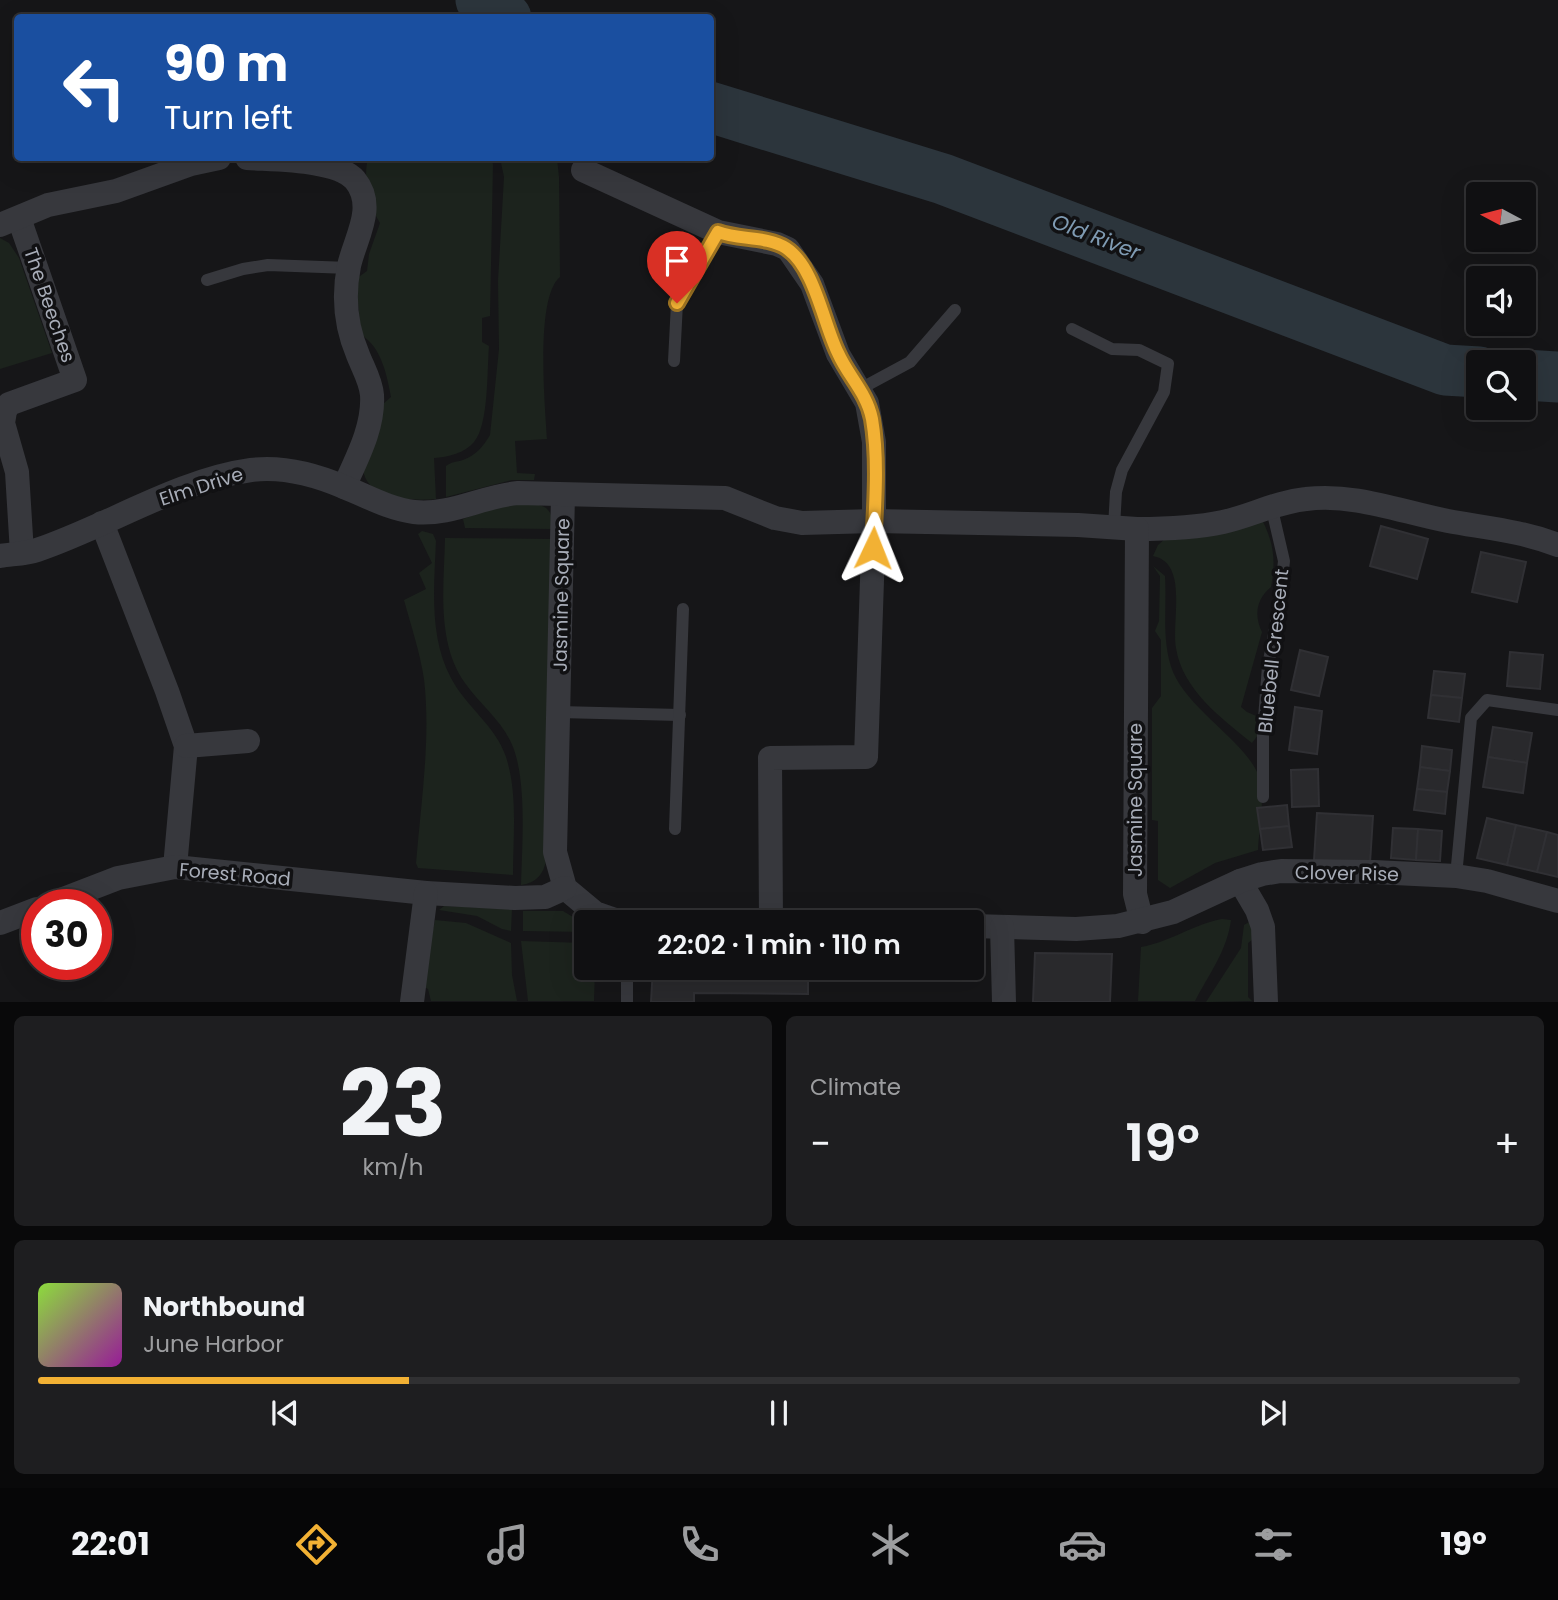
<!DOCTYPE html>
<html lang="en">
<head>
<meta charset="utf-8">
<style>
	body { margin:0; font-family:Poppins,sans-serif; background:#1e1e20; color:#f1f3f6; height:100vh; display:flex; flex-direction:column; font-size:26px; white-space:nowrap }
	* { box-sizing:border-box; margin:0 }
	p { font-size:23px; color:#9c9d9f }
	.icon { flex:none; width:38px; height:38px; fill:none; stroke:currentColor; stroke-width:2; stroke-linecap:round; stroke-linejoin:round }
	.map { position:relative; height:1002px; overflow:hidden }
	.details { display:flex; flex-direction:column; gap:14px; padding:14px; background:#09090a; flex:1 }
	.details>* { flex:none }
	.banner { position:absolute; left:14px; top:14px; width:700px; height:147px; border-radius:7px; box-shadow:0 7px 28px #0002,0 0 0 2px #303032; background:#1a4fa0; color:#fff; overflow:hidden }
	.needle { width:46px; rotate:277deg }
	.tools { position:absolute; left:1466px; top:182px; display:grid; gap:14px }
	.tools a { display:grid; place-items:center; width:70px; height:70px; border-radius:7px; background:#101012; box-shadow:0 7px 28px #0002,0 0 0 2px #303032; font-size:35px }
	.speed { position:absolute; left:21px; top:889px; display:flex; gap:14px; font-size:35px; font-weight:700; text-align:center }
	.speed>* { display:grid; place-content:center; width:91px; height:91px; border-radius:50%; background:#101012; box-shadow:0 7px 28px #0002,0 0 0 2px #303032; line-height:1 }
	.speed .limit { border:10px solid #d22; background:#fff; color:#111 }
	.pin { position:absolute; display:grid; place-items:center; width:60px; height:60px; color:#fff; margin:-72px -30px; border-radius:50% 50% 50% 0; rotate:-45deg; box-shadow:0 0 7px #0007 }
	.pin .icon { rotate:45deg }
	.me { position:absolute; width:77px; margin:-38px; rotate:2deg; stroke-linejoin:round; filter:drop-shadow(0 0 5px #0008) }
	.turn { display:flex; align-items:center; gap:24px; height:147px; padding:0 35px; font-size:32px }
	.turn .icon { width:91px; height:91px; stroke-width:2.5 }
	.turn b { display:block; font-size:49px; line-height:60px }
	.big { font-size:52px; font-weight:600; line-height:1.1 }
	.details .card { flex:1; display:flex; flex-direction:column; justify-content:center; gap:10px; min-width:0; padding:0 24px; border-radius:10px; background:#1e1e20 }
	.details .dial { align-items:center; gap:0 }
	.dial b { font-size:91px; line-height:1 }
	.song { display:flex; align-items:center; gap:21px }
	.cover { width:84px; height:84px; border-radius:10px; background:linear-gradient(135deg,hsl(90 70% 55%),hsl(300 70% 35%)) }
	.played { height:7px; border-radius:4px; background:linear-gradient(90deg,#f2b134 25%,#303032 25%) }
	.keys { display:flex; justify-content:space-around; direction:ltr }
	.heat { display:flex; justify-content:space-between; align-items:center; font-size:38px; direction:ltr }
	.details .tiles { flex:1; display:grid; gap:14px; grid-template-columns:1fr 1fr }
	.card:last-child { grid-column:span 2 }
	.trip { position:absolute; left:574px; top:910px; width:410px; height:70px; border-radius:7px; background:#101012; box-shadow:0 7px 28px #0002,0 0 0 2px #303032; font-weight:600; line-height:70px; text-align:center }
	.tabs { display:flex; height:112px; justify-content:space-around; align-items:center; background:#060607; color:#9c9d9f }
	.tabs .icon { width:49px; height:49px }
	.tabs .active { color:#f2b134 }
	.tabs b { font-size:32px; color:#f1f3f6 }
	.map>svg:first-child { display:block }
	.green { fill:#1c231d }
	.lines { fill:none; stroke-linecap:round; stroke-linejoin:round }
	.river { stroke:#2c353c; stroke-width:51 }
	.building { fill:#29292c; stroke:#303034; stroke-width:2 }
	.lane { stroke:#37383d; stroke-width:12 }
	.street { stroke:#37383d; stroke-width:24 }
	.route-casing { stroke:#9d7322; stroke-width:18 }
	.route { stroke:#f2b134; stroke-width:12 }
	.labels { text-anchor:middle; stroke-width:7; stroke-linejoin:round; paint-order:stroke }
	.street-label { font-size:19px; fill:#a8adb8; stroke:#111113 }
	.water-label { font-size:21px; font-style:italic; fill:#7f9bb3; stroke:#111113 }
</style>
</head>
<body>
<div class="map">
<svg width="1558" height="1002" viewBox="0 0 1558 1002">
	<rect width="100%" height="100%" fill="#161618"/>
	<g class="green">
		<path d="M 368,158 L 490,158 L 493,164 L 490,316 L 482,318 L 482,342 L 489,346 C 487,369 489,425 474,442 C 465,453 448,457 434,458 L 436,499 C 413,501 366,500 363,469 L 382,405 L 391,397 C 387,375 381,346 361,335 L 356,279 L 367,271 L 369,254 L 380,223 C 368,204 363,179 368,158 Z"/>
		<path d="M 500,158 L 557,158 L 559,177 L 560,277 C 535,297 545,405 547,439 L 515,441 L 517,473 L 535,474 L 534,480 L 512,480 L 446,497 L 446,466 C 451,462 456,462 463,460 C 476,455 483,447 490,435 L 499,349 L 498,281 L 504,177 Z"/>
		<path d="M 0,238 L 9,243 L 19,258 L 52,353 L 0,369 Z"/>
		<path d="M 511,504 C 535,505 553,499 553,529 L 465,528 L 463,519 L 488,510 Z"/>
		<path d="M 1261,518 C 1274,542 1276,561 1271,587 C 1256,599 1254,616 1262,632 L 1241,707 L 1247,712 L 1261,718 L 1258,735 L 1252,743 C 1222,719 1182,689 1176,648 C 1171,621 1189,563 1153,556 L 1158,545 L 1166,538 Z"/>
		<path d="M 422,531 L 433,534 L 436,541 C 434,587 429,637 451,678 C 466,707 495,725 506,757 C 518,794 513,836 513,875 L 418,868 L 416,863 C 421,802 431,739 424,679 C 420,652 411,626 404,600 L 426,589 L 419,573 L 432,563 L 418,534 Z"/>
		<path d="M 445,538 L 552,539 L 546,860 C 544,874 536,883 521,885 C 522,846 527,783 513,747 C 503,721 480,705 465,683 C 436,642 444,586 445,538 Z"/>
		<path d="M 1153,566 L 1165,576 C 1167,609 1161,641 1173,672 C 1190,712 1251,745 1260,780 C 1265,799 1259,830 1258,850 L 1215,863 L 1170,888 L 1158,880 L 1158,821 L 1152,820 L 1152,708 L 1161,696 L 1161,640 L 1155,631 L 1159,621 L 1160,576 Z"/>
		<path d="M 444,906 L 512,909 L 511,931 L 502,929 L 477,916 L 439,910 Z"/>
		<path d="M 523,911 L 563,911 L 586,925 L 586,932 L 523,931 Z"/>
		<path d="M 1222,919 L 1231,920 C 1227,951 1209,974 1195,1001 L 1138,1001 L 1141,947 C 1170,942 1194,924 1222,919 Z"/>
		<path d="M 435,920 L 466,923 L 511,943 L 512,975 L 517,1001 L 431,1001 L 428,989 L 421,985 Z"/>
		<path d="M 1251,921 L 1257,936 L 1248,943 L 1248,997 L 1252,1001 L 1206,1002 L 1241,948 L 1244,925 Z"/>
		<path d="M 521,941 L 586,943 L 586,968 L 595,968 L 594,1001 L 528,1001 Z"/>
	</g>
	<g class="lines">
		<g class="river">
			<path d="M 481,0 L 506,18"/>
			<path d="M 710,107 L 943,179 L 1445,370 L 1479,372"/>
			<path d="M 1524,375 L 1558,377"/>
		</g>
	</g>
	<g class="building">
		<path d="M 1381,526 L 1428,539 L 1417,579 L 1370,566 Z"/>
		<path d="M 1481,552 L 1526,562 L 1517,602 L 1472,592 Z"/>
		<path d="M 1300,650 L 1328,657 L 1319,696 L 1291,690 Z"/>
		<path d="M 1510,652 L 1543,655 L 1540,689 L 1507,686 Z"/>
		<path d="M 1434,671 L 1465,674 L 1462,698 L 1431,695 Z"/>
		<path d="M 1431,695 L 1462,698 L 1459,722 L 1428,718 Z"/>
		<path d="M 1295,707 L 1322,711 L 1317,754 L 1289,750 Z"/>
		<path d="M 1493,727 L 1532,733 L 1527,763 L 1488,757 Z"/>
		<path d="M 1422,746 L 1452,750 L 1450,771 L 1420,767 Z"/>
		<path d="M 1488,757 L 1527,763 L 1523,793 L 1483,787 Z"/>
		<path d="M 1420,767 L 1450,771 L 1447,792 L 1417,789 Z"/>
		<path d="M 1318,769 L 1319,806 L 1292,807 L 1291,770 Z"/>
		<path d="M 1417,789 L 1447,792 L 1445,814 L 1414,810 Z"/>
		<path d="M 1287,805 L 1289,826 L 1260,829 L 1257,808 Z"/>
		<path d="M 1317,813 L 1373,816 L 1370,863 L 1314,860 Z"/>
		<path d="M 1487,818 L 1516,825 L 1507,865 L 1477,858 Z"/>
		<path d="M 1516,825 L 1547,832 L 1537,872 L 1507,865 Z"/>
		<path d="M 1289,826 L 1292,847 L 1263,850 L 1260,829 Z"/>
		<path d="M 1393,828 L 1418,829 L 1416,860 L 1391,858 Z"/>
		<path d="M 1418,829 L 1442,831 L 1440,861 L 1416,860 Z"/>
		<path d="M 1547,832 L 1558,835 L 1558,877 L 1537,872 Z"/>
		<path d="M 1035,953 L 1112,954 L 1110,1002 L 1033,1002 Z"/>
		<path d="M 653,968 L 808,968 L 808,994 L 694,993 L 694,1002 L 651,1002 Z"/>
		<path d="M 829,968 L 883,968 L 883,978 L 828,976 Z"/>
	</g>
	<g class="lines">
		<g class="lane">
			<path d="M 207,280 L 243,269 L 268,265 L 349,268"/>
			<path d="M 1072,329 L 1112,349 L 1139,350 L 1168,364 L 1164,392 L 1122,470 L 1116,492 L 1114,527"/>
			<path d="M 674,361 L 677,303 L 718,232"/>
			<path d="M 860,389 L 910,362 L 955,310"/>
			<path d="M 559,712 L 680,715"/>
			<path d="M 1263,797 L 1263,732 L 1268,666 L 1278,613 L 1284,561 L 1271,505"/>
			<path d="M 675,829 L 683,609"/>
			<path d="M 1456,876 L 1471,718 L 1487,700 L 1558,710"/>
			<path d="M 627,1002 L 627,968"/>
		</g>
		<g class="street">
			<path d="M 247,158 C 275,160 337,159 355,180 C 377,207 355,238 349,266 C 343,296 346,327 358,355 C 363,368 371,381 372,395 C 374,427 357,458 344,487"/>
			<path d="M 583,170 L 718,232 L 777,244 L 788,249 L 812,284 L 838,354 L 867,403 L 874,442 L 874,521 L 866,757 L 770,758 L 771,922"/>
			<path d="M 19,218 L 75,380 L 9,404 L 5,411 L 3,423 L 17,472 L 22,553"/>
			<path d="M 0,225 L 48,205 L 116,191 L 191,164 L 219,158"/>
			<path d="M 563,495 L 555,852 L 565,888 L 595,913 L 621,922"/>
			<path d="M 102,523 L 167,691 L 186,746 L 175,867"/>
			<path d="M 1137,529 C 1165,529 1195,528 1223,522 C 1251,516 1276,502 1306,499 C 1355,493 1401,512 1448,521 C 1486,528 1522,531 1558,545"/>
			<path d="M 0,556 C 12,554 25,554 37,550 C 106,527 178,480 251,470 C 282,466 316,475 344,487 C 367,496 389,509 414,512 C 451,516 482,496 518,493 L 725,498 L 775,518 L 802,523 L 874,521 L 1078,525 L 1137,529 L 1135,894 L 1142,922"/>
			<path d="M 186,746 L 248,741"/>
			<path d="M 1240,881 L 1257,910 L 1263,927 L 1266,1002"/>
			<path d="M 48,905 L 118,878 L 175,867 L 426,893 L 515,898 L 545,897 L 565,888"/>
			<path d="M 0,923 L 37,909"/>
			<path d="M 971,926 L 1076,929 L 1118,926 L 1173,912 L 1240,881 L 1262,874 L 1281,871 L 1374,872 L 1456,876 L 1487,881 L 1558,901"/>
			<path d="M 1002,927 L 1004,1002"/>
			<path d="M 412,1002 L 426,893"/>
		</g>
	</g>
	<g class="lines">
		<g class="route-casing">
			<path id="route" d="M 677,303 L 718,232 C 739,240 767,236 786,248 C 815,267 823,323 838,353 C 848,376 867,393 872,419 C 879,460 875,506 873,548"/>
		</g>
		<use href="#route" class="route"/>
	</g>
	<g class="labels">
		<g class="street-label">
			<text transform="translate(50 305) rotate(71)" y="7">The Beeches</text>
			<text transform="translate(201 486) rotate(-18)" y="7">Elm Drive</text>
			<text transform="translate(561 595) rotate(-89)" y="7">Jasmine Square</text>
			<text transform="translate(1273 651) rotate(-84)" y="7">Bluebell Crescent</text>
			<text transform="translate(1135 800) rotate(-90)" y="7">Jasmine Square</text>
			<text transform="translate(1347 873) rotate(1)" y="7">Clover Rise</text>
			<text transform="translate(235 874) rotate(5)" y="7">Forest Road</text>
		</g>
		<g class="water-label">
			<text transform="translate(1096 237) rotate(21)" y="7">Old River</text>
		</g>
	</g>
</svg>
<div class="tools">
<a><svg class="needle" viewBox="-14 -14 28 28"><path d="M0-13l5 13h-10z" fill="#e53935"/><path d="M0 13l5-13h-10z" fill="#9c9d9f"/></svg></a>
<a><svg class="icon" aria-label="sound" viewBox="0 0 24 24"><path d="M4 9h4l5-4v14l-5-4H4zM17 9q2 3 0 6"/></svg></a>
<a><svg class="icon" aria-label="search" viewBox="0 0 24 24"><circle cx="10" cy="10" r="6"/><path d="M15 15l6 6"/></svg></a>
</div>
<div class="speed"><div class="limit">30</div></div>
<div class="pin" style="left:677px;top:303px;background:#d93025"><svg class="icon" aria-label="arrive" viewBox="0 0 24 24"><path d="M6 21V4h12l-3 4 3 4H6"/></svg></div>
<svg class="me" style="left:873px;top:548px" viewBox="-20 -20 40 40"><path d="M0-17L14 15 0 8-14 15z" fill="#f2b134" stroke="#fff" stroke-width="4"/></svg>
<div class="trip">22:02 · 1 min · 110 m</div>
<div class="banner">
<div class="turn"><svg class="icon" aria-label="left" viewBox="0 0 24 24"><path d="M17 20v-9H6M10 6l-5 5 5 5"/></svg><div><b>90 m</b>Turn left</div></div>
</div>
</div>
<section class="details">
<div class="tiles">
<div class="card dial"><b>23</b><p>km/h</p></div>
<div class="card"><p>Climate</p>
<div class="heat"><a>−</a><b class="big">19°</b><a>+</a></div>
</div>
<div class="card">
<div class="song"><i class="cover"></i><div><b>Northbound</b><p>June Harbor</p></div></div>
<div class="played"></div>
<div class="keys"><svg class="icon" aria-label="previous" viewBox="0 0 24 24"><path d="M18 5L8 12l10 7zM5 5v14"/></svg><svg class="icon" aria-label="pause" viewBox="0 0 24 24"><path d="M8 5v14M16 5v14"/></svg><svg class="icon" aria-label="next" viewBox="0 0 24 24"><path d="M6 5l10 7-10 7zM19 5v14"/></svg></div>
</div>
</div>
</section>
<nav class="tabs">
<b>22:01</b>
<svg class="icon active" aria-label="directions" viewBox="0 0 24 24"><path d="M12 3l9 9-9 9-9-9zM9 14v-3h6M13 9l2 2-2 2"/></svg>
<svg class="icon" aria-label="music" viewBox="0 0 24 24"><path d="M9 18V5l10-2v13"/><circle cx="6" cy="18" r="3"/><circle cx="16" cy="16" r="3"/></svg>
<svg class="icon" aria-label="phone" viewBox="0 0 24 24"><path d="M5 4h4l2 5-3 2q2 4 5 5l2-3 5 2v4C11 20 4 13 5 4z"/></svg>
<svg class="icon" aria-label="climate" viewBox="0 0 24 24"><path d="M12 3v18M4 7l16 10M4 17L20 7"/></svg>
<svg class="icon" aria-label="car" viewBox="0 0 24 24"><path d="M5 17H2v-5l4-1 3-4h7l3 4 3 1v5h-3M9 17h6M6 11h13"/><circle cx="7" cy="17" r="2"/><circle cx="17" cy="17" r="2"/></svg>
<svg class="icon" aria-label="filters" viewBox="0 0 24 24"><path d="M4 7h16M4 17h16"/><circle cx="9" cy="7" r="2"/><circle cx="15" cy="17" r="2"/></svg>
<b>19°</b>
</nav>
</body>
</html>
